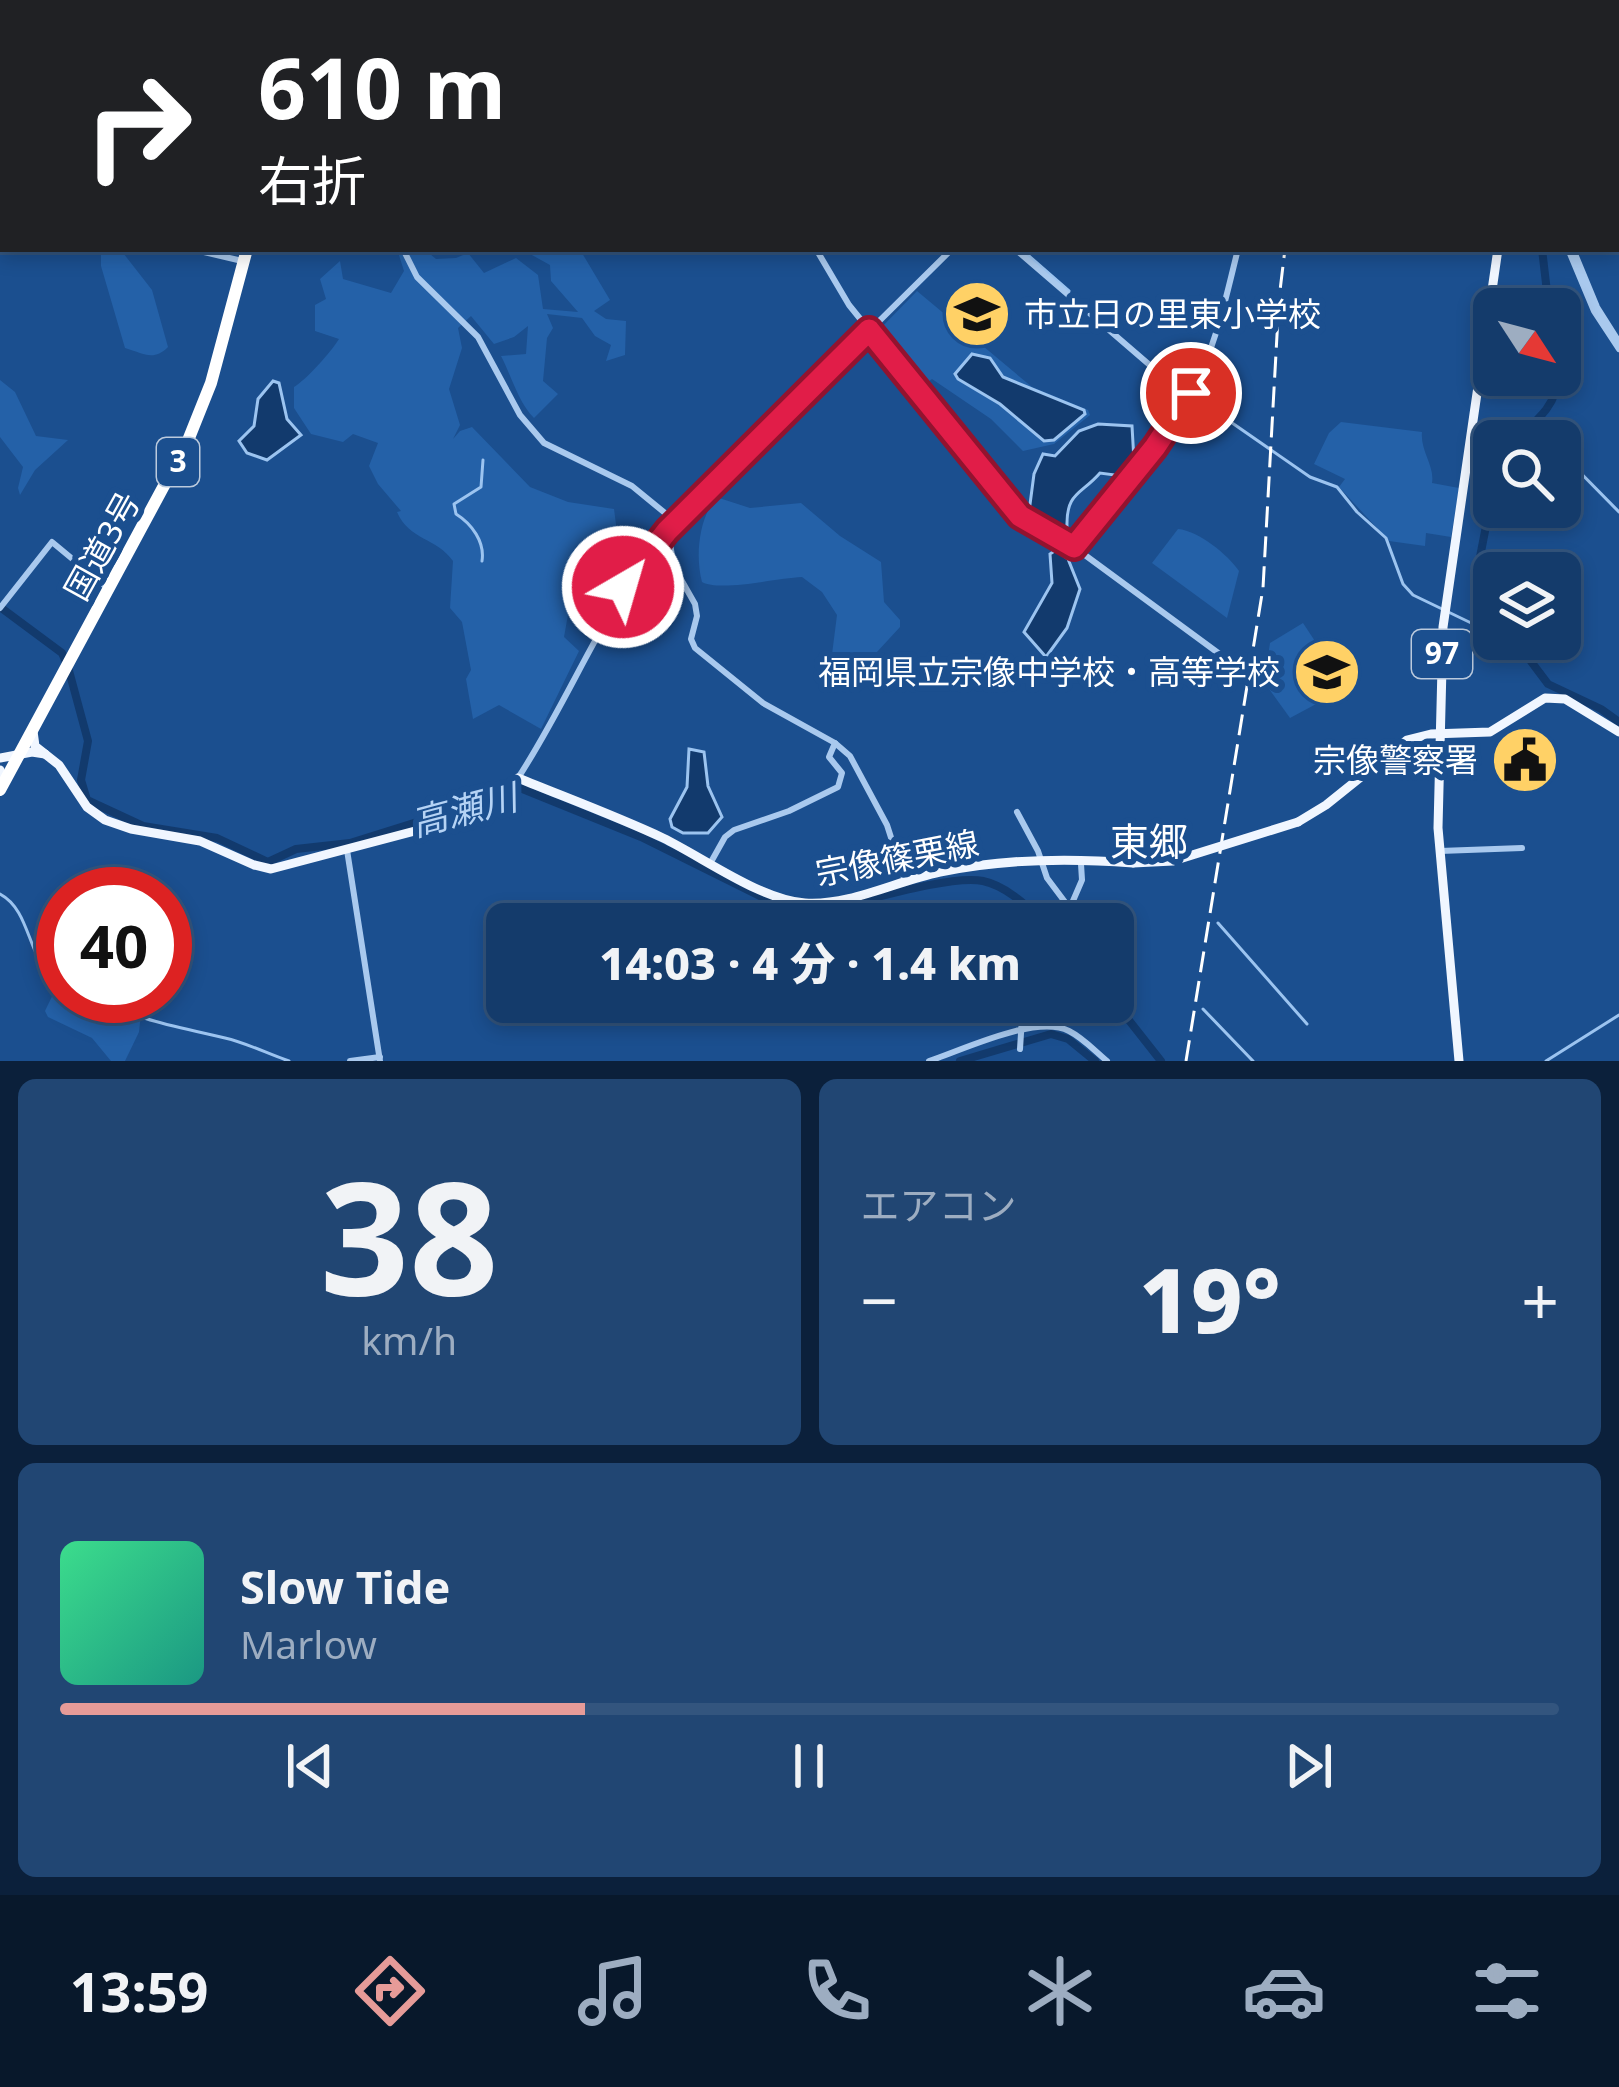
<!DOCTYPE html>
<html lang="ja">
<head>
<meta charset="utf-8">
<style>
	body { margin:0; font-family:"Noto Sans","Noto Sans JP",sans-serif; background:#214673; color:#f1f3f6; height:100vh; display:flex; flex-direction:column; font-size:45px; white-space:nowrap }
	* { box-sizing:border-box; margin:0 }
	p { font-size:39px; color:#9dadc1 }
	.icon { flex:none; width:66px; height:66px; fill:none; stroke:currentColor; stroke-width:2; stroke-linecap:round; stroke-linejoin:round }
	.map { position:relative; height:1061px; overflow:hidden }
	.details { display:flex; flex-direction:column; gap:18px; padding:18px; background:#0b203b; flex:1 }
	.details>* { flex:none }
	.hud { position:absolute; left:0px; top:0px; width:1620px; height:252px; box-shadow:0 6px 18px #0003,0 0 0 3px #33557e; background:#202124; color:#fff; overflow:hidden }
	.needle { width:78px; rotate:126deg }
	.controls { position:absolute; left:1473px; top:288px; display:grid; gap:24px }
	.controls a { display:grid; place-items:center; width:108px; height:108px; border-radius:18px; background:#143b6b; box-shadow:0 6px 18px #0003,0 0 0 3px #33557e; font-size:60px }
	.speed { position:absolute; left:36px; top:867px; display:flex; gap:24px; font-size:60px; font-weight:700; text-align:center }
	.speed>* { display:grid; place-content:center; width:156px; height:156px; border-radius:50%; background:#143b6b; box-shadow:0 6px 18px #0003,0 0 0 3px #33557e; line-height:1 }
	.speed .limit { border:18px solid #d22; background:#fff; color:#111 }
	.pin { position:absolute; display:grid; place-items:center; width:102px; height:102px; color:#fff; margin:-51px; border:6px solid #fff; border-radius:50%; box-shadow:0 3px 12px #0007 }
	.me { position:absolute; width:132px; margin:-66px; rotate:38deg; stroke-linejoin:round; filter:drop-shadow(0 0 9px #0008) }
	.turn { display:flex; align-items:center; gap:42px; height:252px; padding:0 60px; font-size:54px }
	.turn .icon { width:156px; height:156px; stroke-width:2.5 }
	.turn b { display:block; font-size:84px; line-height:102px }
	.big { font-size:90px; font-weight:800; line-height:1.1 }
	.details .tile { flex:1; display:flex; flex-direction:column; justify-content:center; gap:18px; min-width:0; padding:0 42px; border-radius:18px; background:#214673 }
	.details .dial { align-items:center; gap:0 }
	.dial b { font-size:156px; line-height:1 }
	.song { display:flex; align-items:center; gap:36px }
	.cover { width:144px; height:144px; border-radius:18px; background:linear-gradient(135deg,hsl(150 70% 55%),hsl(170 70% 35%)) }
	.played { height:12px; border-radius:6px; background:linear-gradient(90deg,#e69b98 35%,#33557e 35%) }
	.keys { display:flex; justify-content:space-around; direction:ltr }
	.heat { display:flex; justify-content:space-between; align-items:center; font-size:66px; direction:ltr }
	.details .tiles { flex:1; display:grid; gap:18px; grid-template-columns:1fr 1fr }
	.tile:last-child { grid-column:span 2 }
	.trip { position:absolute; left:486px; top:903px; width:648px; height:120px; border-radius:18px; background:#143b6b; box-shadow:0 6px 18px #0003,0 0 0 3px #33557e; font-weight:800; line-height:120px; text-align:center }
	.tab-bar { display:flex; height:192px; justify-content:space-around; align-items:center; background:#08182b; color:#9dadc1 }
	.tab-bar .icon { width:84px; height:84px }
	.tab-bar .current { color:#e69b98 }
	.tab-bar b { font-size:54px; color:#f1f3f6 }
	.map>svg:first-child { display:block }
	.green { fill:#2461a8 }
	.water { fill:#123a6d; stroke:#9cc4f0; stroke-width:3 }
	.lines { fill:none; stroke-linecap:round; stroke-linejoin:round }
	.stream { stroke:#9cc4f0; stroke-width:3 }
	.river { stroke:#123a6d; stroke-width:8 }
	.minor { stroke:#a9c9ee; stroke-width:6 }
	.major { stroke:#f0f6ff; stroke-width:9 }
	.highway { stroke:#fff; stroke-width:12 }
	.rail { stroke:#fff; stroke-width:3; stroke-dasharray:21 9; stroke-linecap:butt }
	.major-bridge { stroke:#f0f6ff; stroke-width:9 }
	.route-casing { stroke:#92132f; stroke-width:30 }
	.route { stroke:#e11d48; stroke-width:21 }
	.labels { text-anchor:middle; stroke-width:12; stroke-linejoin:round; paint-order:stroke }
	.shield { fill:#1b4f8f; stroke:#bbcadd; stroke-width:3 }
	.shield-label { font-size:30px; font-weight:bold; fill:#fff }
	.poi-label { font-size:33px; fill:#fff; stroke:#1b4f8f; text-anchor:end }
	.street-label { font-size:33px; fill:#fff; stroke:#1b4f8f }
	.water-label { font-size:36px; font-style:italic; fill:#b5d3f5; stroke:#1b4f8f }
	.quarter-label { font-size:39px; fill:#fff; stroke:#1b4f8f }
</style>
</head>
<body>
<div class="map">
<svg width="1619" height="1061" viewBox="0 0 1619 1061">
	<rect width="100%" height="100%" fill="#1b4f8f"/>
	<g class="green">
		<path d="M 101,249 L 120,249 L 152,290 L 168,347 C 153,362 143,353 125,348 L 101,266 Z"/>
		<path d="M 397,249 L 424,249 L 436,259 L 456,258 L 468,253 L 484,273 L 516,258 L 538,275 L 543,309 L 578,312 L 551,281 L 550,265 L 521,249 L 568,249 L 582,253 L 610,300 L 594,311 L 606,319 L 626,321 L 625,355 L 606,361 L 611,345 L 595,336 L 582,318 L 547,314 L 553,328 L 547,338 L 543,381 L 558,394 L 534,418 C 518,402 512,377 501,356 L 526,354 L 528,326 L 514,337 L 494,344 L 471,316 L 458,328 L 462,348 L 449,389 L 460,425 L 453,439 L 460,431 L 472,427 L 530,487 L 568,502 L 614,509 L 617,532 L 571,598 L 564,637 L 579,651 L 541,729 L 499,705 L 473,719 L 466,679 L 471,670 L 462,622 L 450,608 L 453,561 C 437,538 409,540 397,512 L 401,511 L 378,484 L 369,466 L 378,443 L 353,434 L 343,442 L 311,434 L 294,408 L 294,387 C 306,380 331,352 339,339 L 315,331 L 315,305 L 326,299 L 320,279 L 340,261 L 343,279 L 391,293 L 404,271 Z"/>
		<path d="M 917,291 L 1032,387 L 1088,410 L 1090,415 L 1054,444 L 1023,451 L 991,419 L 932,379 L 920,388 L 876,333 Z"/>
		<path d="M 0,380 L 15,392 L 36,436 L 68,440 L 35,470 L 20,495 L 18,488 L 23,467 L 0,437 Z"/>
		<path d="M 1341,422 L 1422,432 C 1420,451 1435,466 1432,483 L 1459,488 L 1451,537 L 1426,533 L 1425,546 L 1389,541 L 1339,487 L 1345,479 L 1314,464 L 1329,433 Z"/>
		<path d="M 716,497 L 750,508 L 801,503 L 840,536 L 881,562 L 884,602 L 900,620 L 900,627 L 853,678 L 833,682 L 829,678 L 837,615 L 822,592 L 802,577 C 776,578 721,592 702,582 C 695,556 699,519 716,497 Z"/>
		<path d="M 1178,529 C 1199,531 1227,554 1239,571 L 1227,618 L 1152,563 Z"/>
		<path d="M 1303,623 L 1346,688 L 1290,718 L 1264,682 L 1270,643 Z"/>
		<path d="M 57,986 L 63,996 L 101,998 L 141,1013 L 139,1032 L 125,1061 L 111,1061 L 92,1038 L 48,1017 L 45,1011 Z"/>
	</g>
	<g class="water">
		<path d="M 972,354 L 990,358 L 1003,377 L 1084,410 L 1085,414 L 1054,440 L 1044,441 L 1000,404 L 958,379 L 955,374 Z"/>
		<path d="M 273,381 L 279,383 L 287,419 L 301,435 L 267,460 L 247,453 L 239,441 L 254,426 L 258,399 Z"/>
		<path d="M 1098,424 L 1132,426 L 1134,461 L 1122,476 L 1100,473 C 1081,495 1066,492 1067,527 L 1058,531 L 1029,512 L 1034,474 L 1043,454 L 1055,456 L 1079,431 Z"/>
		<path d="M 1056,550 L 1068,559 L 1080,589 L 1067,628 L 1046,657 L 1024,632 L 1052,583 L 1050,554 Z"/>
		<path d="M 689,749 L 704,752 L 708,786 L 722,817 L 708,833 L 683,833 L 672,827 L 670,819 L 687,787 Z"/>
	</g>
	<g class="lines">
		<g class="stream">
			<path d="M 433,0 L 434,3"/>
			<path d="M 1021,249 L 1069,291"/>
			<path d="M 1176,384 L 1310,477 L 1337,487 L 1357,512 L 1386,538 L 1403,584 L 1413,595 L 1494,634"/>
			<path d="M 1539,430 L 1549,441"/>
			<path d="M 1560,452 L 1619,512"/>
			<path d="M 482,561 C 485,542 472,524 456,514 L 454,504 L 481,487 L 483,460"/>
			<path d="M 1504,639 L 1516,643"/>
			<path d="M 0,894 C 34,912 26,967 63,985"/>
			<path d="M 1218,923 L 1307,1024"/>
			<path d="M 97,996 C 137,1022 181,1027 225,1038 C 247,1043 268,1054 289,1061"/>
			<path d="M 1203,1009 L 1253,1061"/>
			<path d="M 1546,1061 L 1619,1015"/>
		</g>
		<g class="river">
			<path d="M 1542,249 L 1549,309"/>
			<path d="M 1513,441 C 1535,422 1558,406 1558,375"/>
			<path d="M 1494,485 L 1480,557 L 1494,592"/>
			<path d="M 0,607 L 62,653 L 68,667 L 88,741 L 81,780 L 87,800 L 143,826 L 217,838 L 268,862 L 296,849 L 350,843 L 417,822 L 501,788 L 520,788 L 641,837 L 776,904 L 822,911 C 860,903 950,874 983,881 C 1007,886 1029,908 1047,924"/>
			<path d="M 1514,639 L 1548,684 L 1601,709 L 1619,722"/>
			<path d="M 1113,1000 L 1161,1061"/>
			<path d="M 960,1061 L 1051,1034 L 1068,1039 L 1095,1061"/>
		</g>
		<g class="minor">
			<path d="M 1091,0 L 1091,3"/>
			<path d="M 795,3 L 795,0"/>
			<path d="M 1300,3 L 1300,0"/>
			<path d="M 0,249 L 3,248"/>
			<path d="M 191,249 L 238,260"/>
			<path d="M 403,249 L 417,277 L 478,337 L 520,415 L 544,443 L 632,486 L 676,522"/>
			<path d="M 816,249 L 849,305 L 1020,516 L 1074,547 L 1240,669"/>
			<path d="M 1015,249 L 1188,398"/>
			<path d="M 1568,249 L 1594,311 L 1619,349"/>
			<path d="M 1573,249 L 1597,307 L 1619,342"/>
			<path d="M 668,532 L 674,567 L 695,604 L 697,616 L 691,639 L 695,648 L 763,703 L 835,743 L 850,756 L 887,825 L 905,881"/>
			<path d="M 1074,547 C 1114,497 1162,448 1192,391 C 1216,347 1226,297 1238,249"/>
			<path d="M 0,608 L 52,542 L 105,586"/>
			<path d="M 518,778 C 571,697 604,606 667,531 L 952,249"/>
			<path d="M 1017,812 L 1038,851 L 1047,878 L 1068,906"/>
			<path d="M 347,850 L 380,1061"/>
			<path d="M 1440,851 L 1522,848"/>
			<path d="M 711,862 L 725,837 L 734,830 L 789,811 L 838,787 L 842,773 L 829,757 L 835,743"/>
			<path d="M 1063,924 L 1082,880 L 1081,864"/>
			<path d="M 1020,1049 L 1023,1002"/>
			<path d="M 350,1061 L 380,1057"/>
			<path d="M 929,1061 C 963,1050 1036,1014 1069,1031 C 1083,1038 1095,1051 1107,1061"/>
		</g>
		<g class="major">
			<path d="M 1422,0 L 1425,3"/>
			<path d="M 1474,0 L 1474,3"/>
			<path d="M 1544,3 L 1547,0"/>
			<path d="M 1617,95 L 1619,95"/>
			<path d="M 33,731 L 35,746 L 59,765 L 87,807 L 105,820 L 131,829 L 200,841 L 254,865 L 271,869 L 415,831 L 491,802 L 518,778 C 567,798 616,816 663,838 C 704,858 761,900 805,903 C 850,906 896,881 940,872 C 1002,859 1070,858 1133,863"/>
			<path d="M 0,758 L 32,752 L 45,754"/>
			<path d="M 0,770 L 0,775"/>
			<path d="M 1298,822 L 1326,805 L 1407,740 L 1431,734 L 1490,732 L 1545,698 L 1565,699 L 1619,732"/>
			<path d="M 1459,1061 L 1438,828 L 1443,627 L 1498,249"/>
		</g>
		<g class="highway">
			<path d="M 356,3 L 358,0"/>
			<path d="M 0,790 L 187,443 L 211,383 L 247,249"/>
		</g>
		<g class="rail">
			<path d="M 1350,3 L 1350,0"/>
			<path d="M 1186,1061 L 1263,588 L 1279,299 L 1285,249"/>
		</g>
		<path class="major-bridge" d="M 1133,863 L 1173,861 L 1298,822"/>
	</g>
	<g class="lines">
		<g class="route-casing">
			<path id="route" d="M 623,587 L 667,531 L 869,330 L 1020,516 L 1074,547 L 1155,447 L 1191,393"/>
		</g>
		<use href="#route" class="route"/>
	</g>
	<defs>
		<g id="school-disc" transform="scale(3.45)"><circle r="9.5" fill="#ffd166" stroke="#1b4f8f"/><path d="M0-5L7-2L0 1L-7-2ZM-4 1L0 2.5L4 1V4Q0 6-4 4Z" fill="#111"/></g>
		<g id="civic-disc" transform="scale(3.45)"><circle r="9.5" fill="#ffd166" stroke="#1b4f8f"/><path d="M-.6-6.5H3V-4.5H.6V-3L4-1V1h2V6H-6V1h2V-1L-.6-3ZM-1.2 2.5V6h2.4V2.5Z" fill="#111"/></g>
	</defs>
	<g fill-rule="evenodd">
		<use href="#school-disc" x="977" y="314"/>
		<use href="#school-disc" x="1327" y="672"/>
		<use href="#civic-disc" x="1525" y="760"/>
	</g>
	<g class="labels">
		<g class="shield">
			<rect x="157" y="438" width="42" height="48" rx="9"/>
			<rect x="1412" y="630" width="60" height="48" rx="9"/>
		</g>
		<g class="shield-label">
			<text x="178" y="472">3</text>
			<text x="1442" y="664">97</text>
		</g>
		<g class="poi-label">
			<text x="1024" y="326" text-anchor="start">市立日の里東小学校</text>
			<text x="1280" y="684">福岡県立宗像中学校・高等学校</text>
			<text x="1478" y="772">宗像警察署</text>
		</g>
		<g class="street-label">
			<text transform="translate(102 546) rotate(-61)" y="12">国道3号</text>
			<text transform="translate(897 858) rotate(-11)" y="12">宗像篠栗線</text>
		</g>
		<g class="water-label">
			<text transform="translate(464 810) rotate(-15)" y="13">高瀬川</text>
		</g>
		<g class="quarter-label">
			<text x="1149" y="856">東郷</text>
		</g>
	</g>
</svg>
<div class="controls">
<a><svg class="needle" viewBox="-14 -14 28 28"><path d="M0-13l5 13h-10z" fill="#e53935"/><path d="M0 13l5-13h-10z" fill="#9dadc1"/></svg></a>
<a><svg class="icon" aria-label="search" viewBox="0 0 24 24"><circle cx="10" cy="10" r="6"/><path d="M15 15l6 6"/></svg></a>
<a><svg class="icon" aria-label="layers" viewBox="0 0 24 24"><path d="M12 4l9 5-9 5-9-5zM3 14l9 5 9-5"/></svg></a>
</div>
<div class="speed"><div class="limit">40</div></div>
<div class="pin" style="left:1191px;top:393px;background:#d93025"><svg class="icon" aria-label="arrive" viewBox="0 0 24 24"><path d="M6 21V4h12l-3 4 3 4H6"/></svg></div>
<svg class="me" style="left:623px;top:587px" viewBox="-20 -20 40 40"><circle r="17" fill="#e11d48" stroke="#fff" stroke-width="3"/><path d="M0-11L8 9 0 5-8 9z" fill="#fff"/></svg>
<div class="trip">14:03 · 4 分 · 1.4 km</div>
<div class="hud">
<div class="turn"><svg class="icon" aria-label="right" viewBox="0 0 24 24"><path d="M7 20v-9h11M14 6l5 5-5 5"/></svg><div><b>610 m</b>右折</div></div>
</div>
</div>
<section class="details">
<div class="tiles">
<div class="tile dial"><b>38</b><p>km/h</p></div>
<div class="tile"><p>エアコン</p>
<div class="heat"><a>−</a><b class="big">19°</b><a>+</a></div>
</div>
<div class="tile">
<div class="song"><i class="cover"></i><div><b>Slow Tide</b><p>Marlow</p></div></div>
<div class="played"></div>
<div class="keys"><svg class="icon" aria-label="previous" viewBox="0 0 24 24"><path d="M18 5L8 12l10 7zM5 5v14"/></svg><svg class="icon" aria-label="pause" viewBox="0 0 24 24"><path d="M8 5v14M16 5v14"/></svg><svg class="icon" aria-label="next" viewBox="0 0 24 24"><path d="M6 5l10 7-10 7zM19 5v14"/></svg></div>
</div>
</div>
</section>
<nav class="tab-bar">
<b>13:59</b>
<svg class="icon current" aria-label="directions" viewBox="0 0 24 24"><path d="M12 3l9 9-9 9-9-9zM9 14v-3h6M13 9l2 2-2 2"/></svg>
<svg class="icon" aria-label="music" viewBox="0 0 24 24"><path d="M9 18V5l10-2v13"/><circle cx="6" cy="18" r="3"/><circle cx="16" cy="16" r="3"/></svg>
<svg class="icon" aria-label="phone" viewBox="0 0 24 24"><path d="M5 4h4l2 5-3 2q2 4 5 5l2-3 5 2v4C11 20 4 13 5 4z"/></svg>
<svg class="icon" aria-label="climate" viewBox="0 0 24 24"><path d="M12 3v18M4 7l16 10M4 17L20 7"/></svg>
<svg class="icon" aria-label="car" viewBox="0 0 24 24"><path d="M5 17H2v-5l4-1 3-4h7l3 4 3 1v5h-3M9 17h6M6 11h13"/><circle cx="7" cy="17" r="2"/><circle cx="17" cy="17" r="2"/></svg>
<svg class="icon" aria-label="filters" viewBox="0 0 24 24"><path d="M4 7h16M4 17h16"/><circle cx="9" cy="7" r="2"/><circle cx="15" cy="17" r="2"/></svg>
</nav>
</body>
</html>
